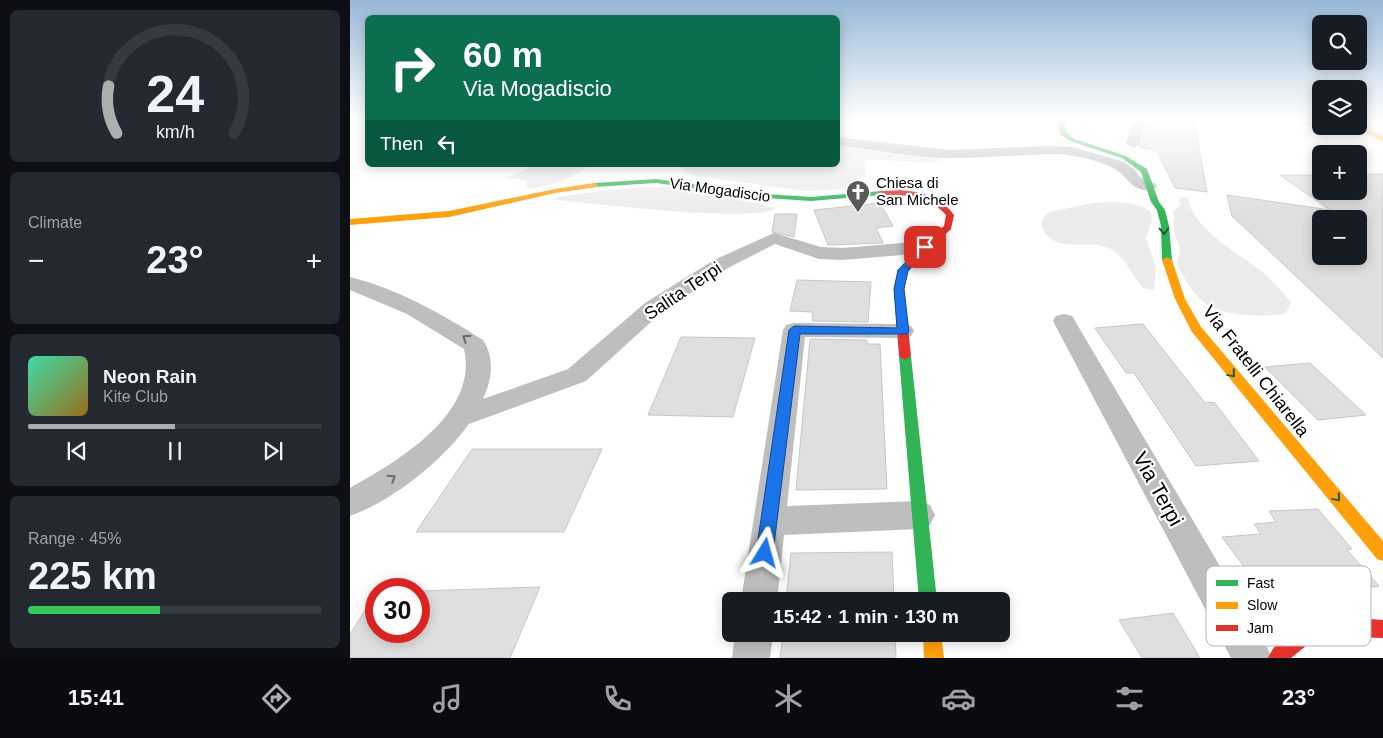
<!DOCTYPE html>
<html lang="en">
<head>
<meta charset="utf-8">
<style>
	body { margin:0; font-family:Arial,sans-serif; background:#242831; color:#f1f3f6; height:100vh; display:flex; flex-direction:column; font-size:19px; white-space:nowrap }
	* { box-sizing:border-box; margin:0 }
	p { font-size:16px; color:#9ea1a6 }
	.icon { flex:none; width:28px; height:28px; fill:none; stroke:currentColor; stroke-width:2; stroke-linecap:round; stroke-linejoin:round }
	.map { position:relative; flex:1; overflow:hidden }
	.sheet { display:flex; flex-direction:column; gap:10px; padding:10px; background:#0d0f14; width:350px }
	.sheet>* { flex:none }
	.hud { position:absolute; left:15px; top:15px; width:475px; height:152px; border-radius:8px; box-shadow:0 2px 12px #0003; background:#0b6e4f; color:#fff; overflow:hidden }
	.fabs { position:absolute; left:962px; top:15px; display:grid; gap:10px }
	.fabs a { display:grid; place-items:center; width:55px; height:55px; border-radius:8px; background:#171b24; box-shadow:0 2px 12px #0003; font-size:25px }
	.speed { position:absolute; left:15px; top:578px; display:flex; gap:10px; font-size:25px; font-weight:700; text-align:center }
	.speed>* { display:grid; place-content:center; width:65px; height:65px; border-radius:50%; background:#171b24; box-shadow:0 2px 12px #0003; line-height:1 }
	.speed .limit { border:8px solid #d22; background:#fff; color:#111 }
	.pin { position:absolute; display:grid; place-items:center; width:42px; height:42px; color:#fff; margin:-21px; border-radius:10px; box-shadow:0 2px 8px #0006 }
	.me { position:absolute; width:55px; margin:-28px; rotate:8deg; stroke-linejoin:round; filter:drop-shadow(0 0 4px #0008) }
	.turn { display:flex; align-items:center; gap:18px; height:105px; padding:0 15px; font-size:22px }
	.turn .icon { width:65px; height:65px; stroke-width:2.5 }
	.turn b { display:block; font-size:35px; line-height:42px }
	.then { display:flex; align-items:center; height:48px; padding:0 15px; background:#0003; gap:10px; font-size:19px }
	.big { font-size:38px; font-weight:700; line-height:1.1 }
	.sheet .tile { flex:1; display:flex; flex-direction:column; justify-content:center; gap:8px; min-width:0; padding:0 18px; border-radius:8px; background:#242831 }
	.sheet .dial { align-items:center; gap:0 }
	.dial svg { height:130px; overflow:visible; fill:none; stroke:#363941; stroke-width:7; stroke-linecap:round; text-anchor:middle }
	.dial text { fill:#f1f3f6; stroke:none }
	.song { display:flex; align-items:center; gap:15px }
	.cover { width:60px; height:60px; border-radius:8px; background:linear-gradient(135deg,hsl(160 70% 55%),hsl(40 70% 35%)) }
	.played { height:5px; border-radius:2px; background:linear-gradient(90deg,#adaeaf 50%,#363941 50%) }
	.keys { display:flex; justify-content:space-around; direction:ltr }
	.heat { display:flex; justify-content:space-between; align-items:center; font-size:28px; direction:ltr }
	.charge { height:8px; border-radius:4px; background:linear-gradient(90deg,#34c759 45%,#363941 0) }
	.trip { position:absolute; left:372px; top:592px; width:288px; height:50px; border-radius:8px; background:#171b24; box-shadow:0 2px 12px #0003; font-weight:700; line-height:50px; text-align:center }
	.dock { display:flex; height:80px; justify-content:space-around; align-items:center; background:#090b0e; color:#9ea1a6 }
	.dock .icon { width:35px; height:35px }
	.dock .selected { color:#adaeaf }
	.dock b { font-size:22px; color:#f1f3f6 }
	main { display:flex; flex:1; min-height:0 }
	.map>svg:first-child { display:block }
	.green { fill:#ececec }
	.building { fill:#dfdfdf; stroke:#c7c7c7; fill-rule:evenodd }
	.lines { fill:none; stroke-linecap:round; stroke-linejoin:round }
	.street { fill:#bebebe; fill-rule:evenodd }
	.fast { fill:#30b455; fill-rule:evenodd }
	.slow { fill:#ff9f0a; fill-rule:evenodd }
	.jam { fill:#e5322d; fill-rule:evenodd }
	.oneway { stroke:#1a632f }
	.oneway2 { stroke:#686868 }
	.route { fill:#1a73e8; stroke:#114b97 }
	.labels { text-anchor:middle; stroke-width:4.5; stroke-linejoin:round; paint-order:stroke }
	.far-poi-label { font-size:15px; fill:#000; stroke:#fff; text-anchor:start }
	.far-street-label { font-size:15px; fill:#000; stroke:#fff }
	.street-label { font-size:18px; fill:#000; stroke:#fff }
	.near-street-label { font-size:21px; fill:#000; stroke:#fff }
	.key { fill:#fff; stroke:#b2b2b2; stroke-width:1 }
	.key-label { font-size:14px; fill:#000 }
</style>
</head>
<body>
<main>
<section class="sheet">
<div class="tile dial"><svg viewBox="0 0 100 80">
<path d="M14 69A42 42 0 1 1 86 69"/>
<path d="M14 69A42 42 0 0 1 9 40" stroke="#adaeaf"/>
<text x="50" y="56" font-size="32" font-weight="700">24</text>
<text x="50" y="72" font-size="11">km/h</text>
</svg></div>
<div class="tile"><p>Climate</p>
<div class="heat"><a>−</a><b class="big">23°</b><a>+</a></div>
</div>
<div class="tile">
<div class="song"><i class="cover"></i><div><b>Neon Rain</b><p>Kite Club</p></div></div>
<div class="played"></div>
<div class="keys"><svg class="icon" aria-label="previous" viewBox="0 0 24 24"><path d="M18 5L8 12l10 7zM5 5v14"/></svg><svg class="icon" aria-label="pause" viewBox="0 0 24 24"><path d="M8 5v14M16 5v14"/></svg><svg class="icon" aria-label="next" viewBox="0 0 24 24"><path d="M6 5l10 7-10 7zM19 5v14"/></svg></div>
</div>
<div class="tile"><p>Range · 45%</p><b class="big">225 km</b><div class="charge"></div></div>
</section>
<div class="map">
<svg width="1033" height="658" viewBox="0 0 1033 658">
	<rect width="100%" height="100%" fill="#fff"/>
	<g class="green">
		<path d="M 488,144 L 545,155 L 584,157 L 592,160 L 580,163 L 517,159 L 514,162 L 516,170 L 514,177 L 510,179 L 516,185 L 515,188 L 456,191 L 345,176 L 335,172 L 331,165 L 488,165 Z"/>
		<path d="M 187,165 L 242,165 L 211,182 L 184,188 L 177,187 L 176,180 L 156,178 Z"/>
		<path d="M 310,187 L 344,190 L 381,199 L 408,203 L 425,208 C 409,224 230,202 198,199 C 235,192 272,188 310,187 Z"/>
		<path d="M 831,197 L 838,197 C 840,226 887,253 909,269 C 921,278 931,290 941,302 L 936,313 C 921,318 874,315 860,307 C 847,299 836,282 829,268 C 826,260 830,257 830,249 C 830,243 824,237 824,231 C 823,224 825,220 823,212 L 831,204 L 829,200 Z"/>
		<path d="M 743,203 C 760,202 788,200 801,212 L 802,220 L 796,239 L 806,267 L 804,290 L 793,288 C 782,276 777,260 764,251 C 740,235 701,259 691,223 L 695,215 L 700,212 Z"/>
	</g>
	<g class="building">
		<path d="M 802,120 L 844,120 L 857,192 L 825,188 L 807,151 L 789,147 L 792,144 L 795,128 Z"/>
		<path d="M 1009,174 L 1033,174 L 1033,358 L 882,216 L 877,195 L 980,210 L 930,175 L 971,175 L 971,191 L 1009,191 ZM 971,219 L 1009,219 L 1009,256 L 971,256 Z"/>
		<path d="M 530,203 L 543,226 L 526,228 L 533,243 L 478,245 L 464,210 Z"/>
		<path d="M 425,214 L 447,214 L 444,237 L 422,232 Z"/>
		<path d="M 447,280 L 521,282 L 518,322 L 462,321 L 463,312 L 440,311 Z"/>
		<path d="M 793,324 L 855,403 L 864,402 L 909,461 L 846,466 L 784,373 L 776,373 L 745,328 Z"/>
		<path d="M 331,337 L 405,338 L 383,417 L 298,415 Z"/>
		<path d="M 460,339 L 517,340 L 517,344 L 530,344 L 537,489 L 446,490 Z"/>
		<path d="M 960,363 L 1016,415 L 968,420 L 915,367 Z"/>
		<path d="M 122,449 L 252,449 L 214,532 L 66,532 Z"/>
		<path d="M 968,509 L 1002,549 L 997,550 L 1029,586 L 966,596 L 974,604 L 927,612 L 872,537 L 911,534 L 904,524 L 926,522 L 919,511 Z"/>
		<path d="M 542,552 L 544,601 L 436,601 L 441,553 Z"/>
		<path d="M 190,587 L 160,658 L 0,658 L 0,634 L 26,593 L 26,631 L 69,631 L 69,591 Z"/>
		<path d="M 823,613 L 850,658 L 792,658 L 769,620 Z"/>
		<path d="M 433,634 L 545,634 L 546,658 L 430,658 Z"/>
	</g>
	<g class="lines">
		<g class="street">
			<path d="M 783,120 L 795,120 L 790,144 L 783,148 L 776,144 Z"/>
			<path d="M 488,137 L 600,150 L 699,146 L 723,147 L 774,162 L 784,169 L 790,177 L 804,183 L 807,186 L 804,189 C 782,195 778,175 763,168 C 752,162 736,158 723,156 C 710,153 695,154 681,155 C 655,156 628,158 601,158 C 564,158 525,150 488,145 Z"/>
			<path d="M 424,233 L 471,247 L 493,248 L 575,241 L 582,243 L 584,247 L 582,251 L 575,253 L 493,260 L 469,259 L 425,244 L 378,268 L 311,313 L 236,381 L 119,424 C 91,462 44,500 0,516 L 0,488 C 48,461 129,414 114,349 L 57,314 L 0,290 L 0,277 C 48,289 92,314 133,340 C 145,358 142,380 133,399 L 218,369 L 295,303 L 364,260 Z"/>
			<path d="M 714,314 L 722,316 L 725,321 L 916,644 L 921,658 L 881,658 L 703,321 L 706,316 Z"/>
			<path d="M 444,323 L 553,324 L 561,326 L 564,331 L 561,336 L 553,338 L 455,337 L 437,506 L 569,501 L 580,505 L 585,515 L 580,525 L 569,529 L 434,535 L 427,601 L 391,601 L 433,330 L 436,325 Z"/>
			<path d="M 385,634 L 423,634 L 420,658 L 382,658 Z"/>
		</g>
		<g class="fast">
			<path d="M 709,120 L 715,120 C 714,130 717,134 724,139 L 776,156 L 797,169 L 809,202 L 815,210 L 819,226 L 822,260 L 820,262 L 814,262 L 812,260 L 811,226 L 807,210 L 801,202 L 791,172 L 772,158 L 720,141 L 711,135 L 708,126 Z"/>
			<path d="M 306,179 L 416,194 L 461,197 L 531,191 L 535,193 L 531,195 L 461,201 L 416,198 L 306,183 L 244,187 L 240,185 L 244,183 Z"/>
			<path d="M 555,352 L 561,356 L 587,601 L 569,601 L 549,356 Z"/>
		</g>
		<g class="slow">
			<path d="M 945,120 L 955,120 L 971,126 L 1013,127 L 1033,136 L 1033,141 L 1012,131 L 971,130 Z"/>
			<path d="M 244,183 L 248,185 L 247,187 L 205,193 L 99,217 L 0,225 L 0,219 L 99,211 L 205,189 Z"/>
			<path d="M 817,257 L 822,260 L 835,299 L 851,327 L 1033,541 L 1033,561 L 1027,559 L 842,332 L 825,299 L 812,260 Z"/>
			<path d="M 573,634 L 591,634 L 594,658 L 574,658 Z"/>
		</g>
		<g class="jam">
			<path d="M 551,190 C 573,192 591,197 604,215 L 601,229 L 558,271 L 554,289 L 561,356 L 555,360 L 549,356 L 544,289 L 548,270 L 594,226 L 596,215 C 579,195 555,195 531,195 L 527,193 L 531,191 Z"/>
			<path d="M 1004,618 L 1033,620 L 1033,638 L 1004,637 L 976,639 L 957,645 L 941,658 L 918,658 C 932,626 973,619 1004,618 Z"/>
		</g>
	</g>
	<defs><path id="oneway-chevron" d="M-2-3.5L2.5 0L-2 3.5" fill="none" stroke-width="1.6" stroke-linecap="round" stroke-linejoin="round" transform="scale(1.25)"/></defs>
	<g class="oneway">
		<use href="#oneway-chevron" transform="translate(814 231) rotate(89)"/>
		<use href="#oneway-chevron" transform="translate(882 374) rotate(50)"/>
		<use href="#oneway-chevron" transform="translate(987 498) rotate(50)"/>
	</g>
	<g class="oneway2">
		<use href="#oneway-chevron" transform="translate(116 338) rotate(-146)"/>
		<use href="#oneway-chevron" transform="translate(42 478) rotate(-33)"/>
	</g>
	<linearGradient id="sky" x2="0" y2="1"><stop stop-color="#97b8d8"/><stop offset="0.56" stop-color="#fff"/><stop offset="1" stop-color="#fff" stop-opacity="0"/></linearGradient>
	<rect width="1033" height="213" fill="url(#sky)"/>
	<path class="route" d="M 575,244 L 580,247 L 558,271 L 554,289 L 559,332 L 557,334 L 450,334 L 423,553 L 421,559 L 415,561 L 409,559 L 406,553 L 439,330 L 444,326 L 547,328 L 544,289 L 548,270 L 572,245 Z"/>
	<defs>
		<g id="church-pin" transform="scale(1.25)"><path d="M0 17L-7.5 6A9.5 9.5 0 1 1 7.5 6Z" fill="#595959" stroke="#fff"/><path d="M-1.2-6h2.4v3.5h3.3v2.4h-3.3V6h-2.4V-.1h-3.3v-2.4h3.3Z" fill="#fff"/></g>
	</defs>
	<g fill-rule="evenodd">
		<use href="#church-pin" x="508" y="192"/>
	</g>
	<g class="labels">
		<g class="far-poi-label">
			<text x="526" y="188">Chiesa di<tspan x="526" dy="17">San Michele</tspan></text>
		</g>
		<g class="far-street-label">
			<text transform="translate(370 190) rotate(8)" y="5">Via Mogadiscio</text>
		</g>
		<g class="street-label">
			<text transform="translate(333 291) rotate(-34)" y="6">Salita Terpi</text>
			<text transform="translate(906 371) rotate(52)" y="6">Via Fratelli Chiarella</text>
		</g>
		<g class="near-street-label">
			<text transform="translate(808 489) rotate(61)" y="7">Via Terpi</text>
		</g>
	</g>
	<rect x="856" y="566" width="165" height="80" rx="8" class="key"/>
	<rect x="866" y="580" width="22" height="6" fill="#30b455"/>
	<rect x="866" y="602" width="22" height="7" fill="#ff9f0a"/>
	<rect x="866" y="625" width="22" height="6" fill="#e5322d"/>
	<g class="key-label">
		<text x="897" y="588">Fast</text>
		<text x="897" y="610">Slow</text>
		<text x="897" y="633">Jam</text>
	</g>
</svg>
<div class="fabs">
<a><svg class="icon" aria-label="search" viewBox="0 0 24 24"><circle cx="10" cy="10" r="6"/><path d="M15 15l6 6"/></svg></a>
<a><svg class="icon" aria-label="layers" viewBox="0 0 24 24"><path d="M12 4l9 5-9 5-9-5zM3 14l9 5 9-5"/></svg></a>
<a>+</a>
<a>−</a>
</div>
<div class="speed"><div class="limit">30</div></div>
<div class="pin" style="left:575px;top:247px;background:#d93025"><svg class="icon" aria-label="arrive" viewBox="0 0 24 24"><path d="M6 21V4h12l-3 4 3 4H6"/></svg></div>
<svg class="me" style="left:415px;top:553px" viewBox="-20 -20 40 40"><path d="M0-17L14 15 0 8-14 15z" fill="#1a73e8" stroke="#fff" stroke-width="4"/></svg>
<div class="trip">15:42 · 1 min · 130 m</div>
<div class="hud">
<div class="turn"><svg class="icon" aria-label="right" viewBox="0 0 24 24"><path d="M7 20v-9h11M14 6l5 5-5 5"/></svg><div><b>60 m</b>Via Mogadiscio</div></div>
<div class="then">Then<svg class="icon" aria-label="left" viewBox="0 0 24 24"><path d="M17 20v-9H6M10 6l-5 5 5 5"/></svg></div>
</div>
</div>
</main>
<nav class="dock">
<b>15:41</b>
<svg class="icon selected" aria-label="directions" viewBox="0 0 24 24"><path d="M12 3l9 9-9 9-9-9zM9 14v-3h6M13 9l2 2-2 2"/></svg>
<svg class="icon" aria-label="music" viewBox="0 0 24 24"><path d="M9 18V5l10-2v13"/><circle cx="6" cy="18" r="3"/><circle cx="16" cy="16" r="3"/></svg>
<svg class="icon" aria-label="phone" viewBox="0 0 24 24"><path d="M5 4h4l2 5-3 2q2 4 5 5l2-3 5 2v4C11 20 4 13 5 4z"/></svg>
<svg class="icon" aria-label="climate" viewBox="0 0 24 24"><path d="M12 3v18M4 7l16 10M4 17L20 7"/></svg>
<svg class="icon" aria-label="car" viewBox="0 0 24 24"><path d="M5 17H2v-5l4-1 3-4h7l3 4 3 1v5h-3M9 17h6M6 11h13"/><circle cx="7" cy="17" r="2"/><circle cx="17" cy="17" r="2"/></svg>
<svg class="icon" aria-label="filters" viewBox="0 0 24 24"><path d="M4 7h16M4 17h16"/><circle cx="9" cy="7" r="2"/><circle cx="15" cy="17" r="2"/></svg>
<b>23°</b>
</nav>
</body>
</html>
